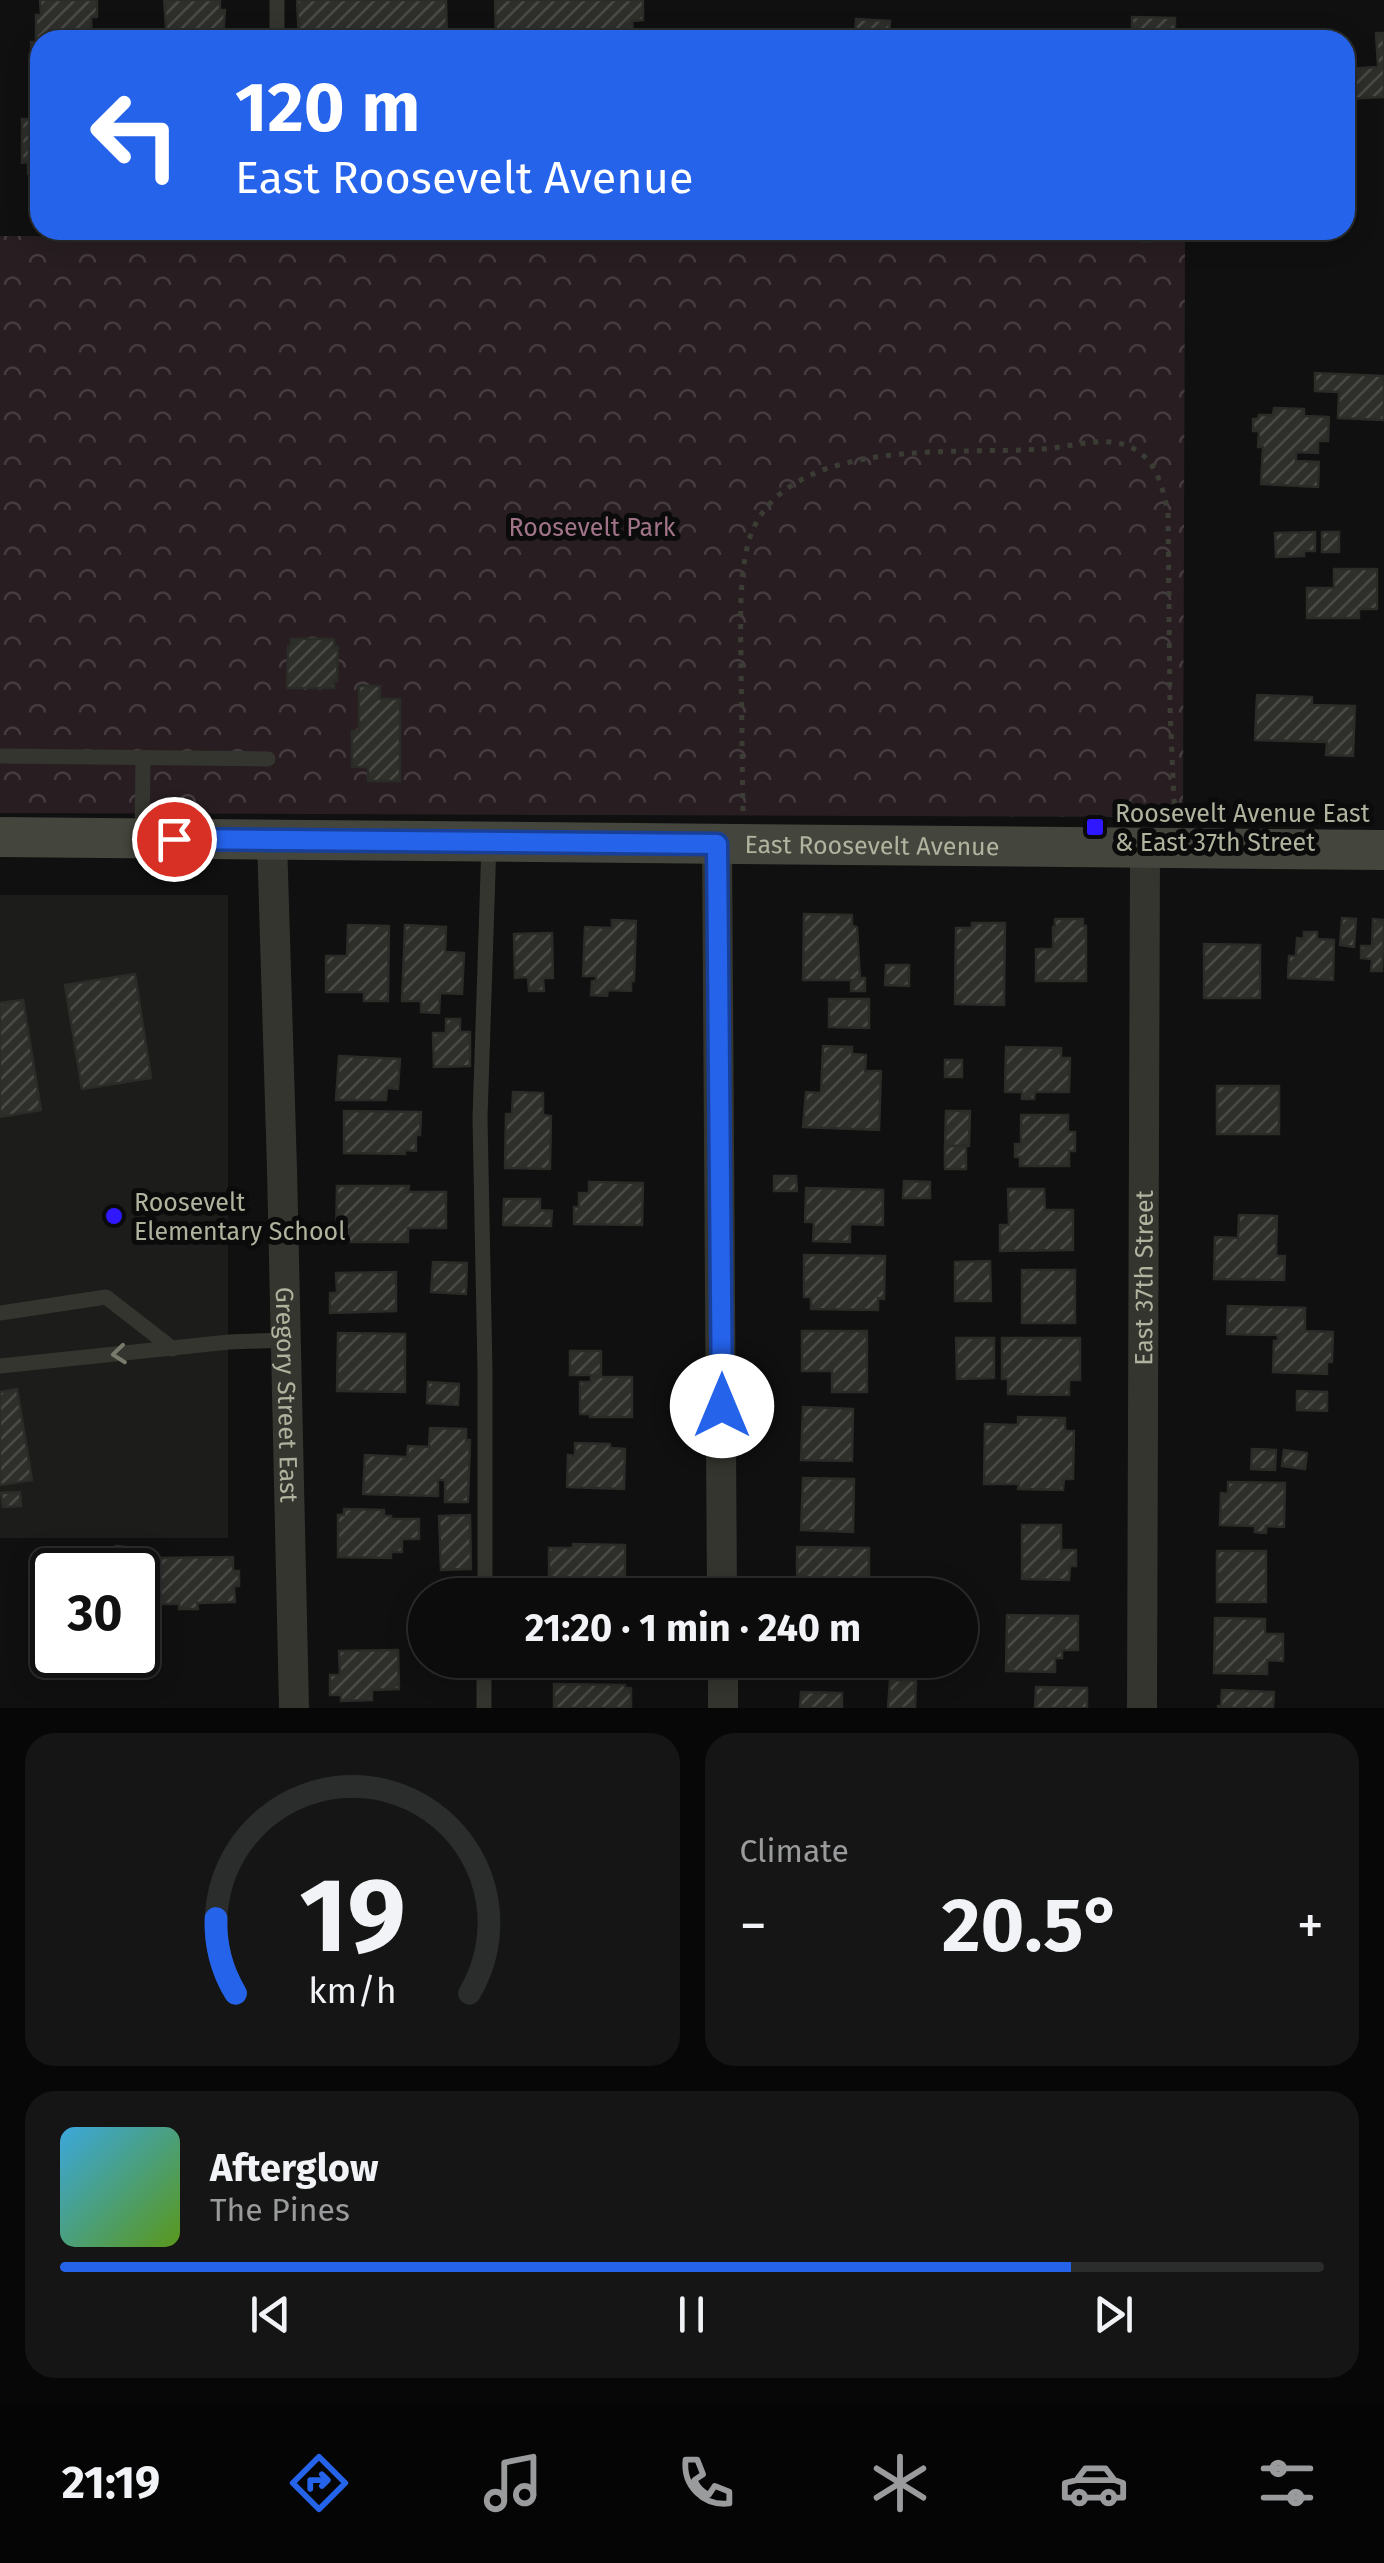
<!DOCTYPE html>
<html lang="en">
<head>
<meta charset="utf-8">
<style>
	body { margin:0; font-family:"Fira Sans",sans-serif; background:#141514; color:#f1f3f6; height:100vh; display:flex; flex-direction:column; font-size:38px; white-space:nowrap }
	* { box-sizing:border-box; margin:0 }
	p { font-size:32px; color:#9a9b9d }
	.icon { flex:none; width:55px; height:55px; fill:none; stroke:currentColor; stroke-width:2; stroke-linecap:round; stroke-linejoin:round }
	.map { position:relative; height:1708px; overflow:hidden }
	.sheet { display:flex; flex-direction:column; gap:25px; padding:25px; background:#060706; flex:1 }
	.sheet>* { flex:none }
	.guide { position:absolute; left:30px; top:30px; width:1325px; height:210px; border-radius:30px; box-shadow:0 5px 25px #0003,0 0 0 2px #2b2c2c; background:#2563eb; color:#fff; overflow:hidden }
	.speed { position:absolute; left:30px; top:1548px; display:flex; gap:20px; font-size:50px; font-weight:700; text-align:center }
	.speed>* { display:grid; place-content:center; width:130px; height:130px; border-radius:50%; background:#0b0c0b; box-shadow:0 5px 25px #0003,0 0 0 2px #2b2c2c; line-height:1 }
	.speed .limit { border:5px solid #111; border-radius:15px; background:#fff; color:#111 }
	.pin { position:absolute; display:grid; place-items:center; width:85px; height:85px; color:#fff; margin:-42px; border:5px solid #fff; border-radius:50%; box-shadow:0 2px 10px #0007 }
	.me { position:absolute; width:110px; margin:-55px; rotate:0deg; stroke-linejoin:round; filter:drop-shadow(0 0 8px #0008) }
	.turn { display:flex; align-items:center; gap:35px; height:210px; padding:0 40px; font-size:45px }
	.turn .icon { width:130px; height:130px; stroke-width:2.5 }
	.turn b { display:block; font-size:70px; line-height:85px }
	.big { font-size:75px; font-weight:700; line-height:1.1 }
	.sheet .card { flex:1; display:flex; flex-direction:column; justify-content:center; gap:15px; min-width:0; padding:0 35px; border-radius:30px; background:#141514 }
	.sheet .dial { align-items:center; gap:0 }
	.dial svg { height:260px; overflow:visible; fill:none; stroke:#2b2c2c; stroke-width:7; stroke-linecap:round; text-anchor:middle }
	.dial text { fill:#f1f3f6; stroke:none }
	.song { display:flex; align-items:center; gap:30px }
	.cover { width:120px; height:120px; border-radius:15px; background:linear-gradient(135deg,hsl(200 70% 55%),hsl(90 70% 35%)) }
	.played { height:10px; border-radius:5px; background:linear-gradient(90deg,#2563eb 80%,#2b2c2c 80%) }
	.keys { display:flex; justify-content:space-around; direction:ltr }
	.heat { display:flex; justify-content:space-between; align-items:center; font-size:55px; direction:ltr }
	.sheet .tiles { flex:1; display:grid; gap:25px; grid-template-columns:1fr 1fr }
	.card:last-child { grid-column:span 2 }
	.trip { position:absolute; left:408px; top:1578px; width:570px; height:100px; border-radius:50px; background:#0b0c0b; box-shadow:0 5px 25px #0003,0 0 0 2px #2b2c2c; font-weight:700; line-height:100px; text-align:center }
	.tabs { display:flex; height:160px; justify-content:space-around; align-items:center; background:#040504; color:#9a9b9d }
	.tabs .icon { width:70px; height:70px }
	.tabs .on { color:#2563eb }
	.tabs b { font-size:45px; color:#f1f3f6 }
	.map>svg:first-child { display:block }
	.built { fill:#1c1d1a }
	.forest { fill:url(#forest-crowns) }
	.building { fill:url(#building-hatch); stroke:#2b2c28; stroke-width:2.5 }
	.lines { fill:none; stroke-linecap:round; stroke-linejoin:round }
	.path { stroke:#3b3d35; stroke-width:5; stroke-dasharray:5 8; stroke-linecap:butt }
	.lane { stroke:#34352f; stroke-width:15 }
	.street { stroke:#34352f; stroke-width:30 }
	.secondary { stroke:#44463d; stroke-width:40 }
	.oneway { stroke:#787a6c }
	.route-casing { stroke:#184099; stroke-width:25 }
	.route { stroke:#2563eb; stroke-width:18 }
	.poi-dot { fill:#2f18ff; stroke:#0a0b0a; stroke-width:4 }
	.labels { text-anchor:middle; stroke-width:10; stroke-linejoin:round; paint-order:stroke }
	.park-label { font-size:25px; fill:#a07389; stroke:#0a0b0a }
	.poi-label { font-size:25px; fill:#b0b39e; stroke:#0a0b0a; text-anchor:start }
	.street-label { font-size:25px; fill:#b0b39e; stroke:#0a0b0a }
</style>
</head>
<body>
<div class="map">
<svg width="1384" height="1708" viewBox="0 0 1384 1708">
	<defs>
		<pattern id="forest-crowns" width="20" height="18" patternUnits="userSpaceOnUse" patternTransform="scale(2.5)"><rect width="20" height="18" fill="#281e22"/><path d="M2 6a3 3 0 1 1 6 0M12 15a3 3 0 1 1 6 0" fill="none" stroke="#453c3f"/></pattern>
		<pattern id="building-hatch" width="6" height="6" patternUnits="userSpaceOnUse" patternTransform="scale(2.5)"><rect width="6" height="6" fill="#2e2f2b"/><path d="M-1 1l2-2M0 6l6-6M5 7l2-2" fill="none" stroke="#4a4b46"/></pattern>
	</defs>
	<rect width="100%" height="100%" fill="#0f100f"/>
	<rect class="built" x="0" y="895" width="228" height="643"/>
	<path class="forest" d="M 0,236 L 1185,241 L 1183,817 L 0,813 Z"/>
	<g class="building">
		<path d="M 40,0 L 97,0 L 97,17 L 91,17 L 92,40 L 40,40 L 40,74 L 35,74 L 35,68 L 32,68 L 31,42 L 36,42 L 36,15 L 41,15 Z"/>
		<path d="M 164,0 L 220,0 L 220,10 L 225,10 L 223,38 L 230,40 L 167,40 Z"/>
		<path d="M 297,0 L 446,0 L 447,40 L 299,40 Z"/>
		<path d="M 495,0 L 643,0 L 643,20 L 632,21 L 633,32 L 559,34 L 559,40 L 496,40 Z"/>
		<path d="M 1132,17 L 1175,18 L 1175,40 L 1132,40 Z"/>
		<path d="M 856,19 L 890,21 L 889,40 L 855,40 Z"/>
		<path d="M 1376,33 L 1384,33 L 1384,97 L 1345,99 L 1345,69 L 1378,67 Z"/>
		<path d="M 22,119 L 40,119 L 40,174 L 28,174 L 28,162 L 22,163 Z"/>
		<path d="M 1142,230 L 1177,230 L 1178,239 L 1143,242 Z"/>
		<path d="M 1315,373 L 1384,376 L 1384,420 L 1338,418 L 1339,392 L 1315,391 Z"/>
		<path d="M 1274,408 L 1304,409 L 1304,416 L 1329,417 L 1328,441 L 1318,441 L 1318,453 L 1296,452 L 1296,461 L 1319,462 L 1318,487 L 1261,484 L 1263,447 L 1258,447 L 1259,431 L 1253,431 L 1253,419 L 1258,419 L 1259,415 L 1273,415 Z"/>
		<path d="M 1315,532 L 1315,551 L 1304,551 L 1304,556 L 1276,557 L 1275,533 Z"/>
		<rect x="1322" y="532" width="17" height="20"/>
		<path d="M 1334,569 L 1377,569 L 1377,609 L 1359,609 L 1359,618 L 1307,618 L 1307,588 L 1334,588 Z"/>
		<path d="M 291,639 L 334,639 L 334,647 L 338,647 L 337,681 L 334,681 L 334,688 L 287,688 L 288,646 L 291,646 Z"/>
		<path d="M 359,686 L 380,686 L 380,699 L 400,699 L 400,781 L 368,781 L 368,767 L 352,767 L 352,731 L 359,731 Z"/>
		<path d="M 1257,695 L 1312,697 L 1312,705 L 1355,706 L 1353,756 L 1326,755 L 1327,742 L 1255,740 Z"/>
		<path d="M 804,914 L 852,915 L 852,926 L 857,927 L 860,978 L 865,978 L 865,991 L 851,991 L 851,980 L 803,980 Z"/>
		<path d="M 1342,918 L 1356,919 L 1354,947 L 1340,945 Z"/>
		<path d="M 1055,919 L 1083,919 L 1083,926 L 1086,926 L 1086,981 L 1036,981 L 1036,949 L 1053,949 L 1053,927 L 1055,927 Z"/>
		<path d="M 1373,919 L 1384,920 L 1382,971 L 1371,971 L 1372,959 L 1361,958 L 1361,946 L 1372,946 Z"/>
		<path d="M 612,920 L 636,921 L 634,981 L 631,981 L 631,991 L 608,990 L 607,996 L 591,995 L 592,981 L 596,981 L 596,976 L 583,976 L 585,927 L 612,928 Z"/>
		<path d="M 972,923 L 1005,923 L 1004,1005 L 955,1004 L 956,928 L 972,928 Z"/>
		<path d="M 348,925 L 389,926 L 388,1001 L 364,1001 L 364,992 L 326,992 L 326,956 L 347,956 Z"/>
		<path d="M 405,925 L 446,927 L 445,952 L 464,953 L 462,994 L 440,993 L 439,1013 L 421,1012 L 421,1001 L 402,1001 Z"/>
		<path d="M 1304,932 L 1317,932 L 1317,939 L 1334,940 L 1333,980 L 1288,978 L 1289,956 L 1296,956 L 1297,938 L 1304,939 Z"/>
		<path d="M 552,933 L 553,978 L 543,978 L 544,991 L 529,991 L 528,977 L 515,978 L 514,934 Z"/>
		<path d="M 1204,944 L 1260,945 L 1260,998 L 1204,998 Z"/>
		<path d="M 886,965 L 909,965 L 909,986 L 885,985 Z"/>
		<path d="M 135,974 L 151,1078 L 82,1089 L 65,985 Z"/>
		<path d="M 829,999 L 869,999 L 869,1028 L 829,1027 Z"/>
		<path d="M 23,1000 L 41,1110 L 0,1117 L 0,1003 Z"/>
		<path d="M 446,1019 L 460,1019 L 460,1032 L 470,1032 L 470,1066 L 434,1067 L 433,1033 L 446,1033 Z"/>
		<path d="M 823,1046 L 852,1047 L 852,1054 L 866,1055 L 865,1071 L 881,1071 L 879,1130 L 803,1127 L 806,1092 L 821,1093 Z"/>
		<path d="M 1006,1047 L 1061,1048 L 1061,1058 L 1070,1058 L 1069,1092 L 1035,1092 L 1034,1099 L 1022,1099 L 1022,1092 L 1005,1092 Z"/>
		<path d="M 339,1056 L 400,1059 L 398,1089 L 387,1088 L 386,1100 L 336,1100 Z"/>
		<rect x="945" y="1060" width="17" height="17"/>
		<rect x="1217" y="1086" width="62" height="48"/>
		<path d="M 513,1092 L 543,1093 L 543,1115 L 551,1116 L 550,1169 L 505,1168 L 506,1114 L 512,1114 Z"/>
		<path d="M 344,1111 L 421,1112 L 420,1135 L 416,1135 L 416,1151 L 405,1150 L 405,1154 L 344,1153 Z"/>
		<path d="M 946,1111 L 970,1111 L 969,1146 L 945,1146 Z"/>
		<path d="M 1021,1115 L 1068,1115 L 1068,1132 L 1075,1132 L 1075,1151 L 1069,1151 L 1069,1166 L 1020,1166 L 1020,1157 L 1015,1157 L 1015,1144 L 1021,1144 Z"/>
		<rect x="945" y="1146" width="21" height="23"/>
		<path d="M 774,1176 L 796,1176 L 797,1191 L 774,1191 Z"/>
		<path d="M 904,1181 L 930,1182 L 930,1198 L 903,1198 Z"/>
		<path d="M 589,1182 L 643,1183 L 642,1225 L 574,1224 L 574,1207 L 579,1207 L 579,1193 L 589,1193 Z"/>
		<path d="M 337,1186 L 409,1186 L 408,1192 L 446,1192 L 446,1228 L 408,1228 L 408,1242 L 336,1242 Z"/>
		<path d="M 806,1188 L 883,1190 L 883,1225 L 850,1224 L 850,1242 L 813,1241 L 814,1222 L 805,1222 Z"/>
		<path d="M 1008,1189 L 1044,1189 L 1045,1210 L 1073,1210 L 1073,1250 L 1000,1251 L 1000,1225 L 1009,1225 Z"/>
		<path d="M 504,1199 L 540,1199 L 540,1210 L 552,1211 L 551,1226 L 503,1225 Z"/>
		<path d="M 1239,1215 L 1277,1216 L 1276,1256 L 1285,1256 L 1284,1280 L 1214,1279 L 1215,1237 L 1238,1238 Z"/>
		<path d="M 804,1255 L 885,1256 L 884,1299 L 878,1298 L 878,1310 L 811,1309 L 811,1297 L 804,1297 Z"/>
		<path d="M 990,1261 L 991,1301 L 955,1301 L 955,1262 Z"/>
		<path d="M 433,1262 L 467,1263 L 466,1294 L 431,1292 Z"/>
		<rect x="1022" y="1270" width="53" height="53"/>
		<path d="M 396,1272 L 396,1311 L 330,1313 L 330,1293 L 337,1293 L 336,1273 Z"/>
		<path d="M 1228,1306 L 1305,1308 L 1305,1331 L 1333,1332 L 1332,1362 L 1327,1362 L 1327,1374 L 1273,1372 L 1274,1341 L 1278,1341 L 1278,1335 L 1227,1334 Z"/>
		<path d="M 802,1331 L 867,1331 L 867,1392 L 832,1392 L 832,1371 L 802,1371 Z"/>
		<path d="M 338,1333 L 405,1334 L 405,1392 L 337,1391 Z"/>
		<path d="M 956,1338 L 994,1338 L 994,1378 L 957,1379 Z"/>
		<path d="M 1002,1338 L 1080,1338 L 1080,1380 L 1069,1380 L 1069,1395 L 1008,1394 L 1008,1379 L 1002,1379 Z"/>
		<rect x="570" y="1351" width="31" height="24"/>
		<path d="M 591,1377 L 632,1377 L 632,1417 L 590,1417 L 590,1414 L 580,1414 L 580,1382 L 591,1382 Z"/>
		<path d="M 428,1382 L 459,1384 L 458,1405 L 427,1403 Z"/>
		<path d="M 17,1389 L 32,1480 L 0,1485 L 0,1392 Z"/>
		<path d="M 1297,1391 L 1327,1392 L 1327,1411 L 1297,1410 Z"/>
		<path d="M 803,1407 L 853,1409 L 852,1461 L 801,1460 Z"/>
		<path d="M 1018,1417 L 1065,1418 L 1065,1431 L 1074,1431 L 1073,1479 L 1064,1479 L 1063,1490 L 1018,1489 L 1019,1484 L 984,1484 L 985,1424 L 1018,1425 Z"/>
		<path d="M 430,1428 L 466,1429 L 466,1440 L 470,1440 L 468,1502 L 445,1502 L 445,1480 L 438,1480 L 438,1496 L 363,1494 L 365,1455 L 407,1457 L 408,1446 L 429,1447 Z"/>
		<path d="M 575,1443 L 610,1444 L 610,1448 L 625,1449 L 624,1489 L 567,1487 L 568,1455 L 575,1456 Z"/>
		<path d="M 1252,1449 L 1276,1450 L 1275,1470 L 1251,1469 Z"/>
		<path d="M 1284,1450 L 1307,1453 L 1305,1469 L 1282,1466 Z"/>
		<path d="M 803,1478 L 854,1479 L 853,1532 L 801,1530 Z"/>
		<path d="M 1228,1482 L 1285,1483 L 1284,1527 L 1266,1526 L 1266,1533 L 1255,1532 L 1255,1526 L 1220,1525 L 1221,1493 L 1228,1494 Z"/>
		<path d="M 20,1492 L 21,1506 L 3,1507 L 1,1493 Z"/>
		<path d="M 344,1509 L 384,1510 L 384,1516 L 391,1516 L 391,1519 L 419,1519 L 419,1539 L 402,1539 L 402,1552 L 391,1552 L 391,1558 L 338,1557 L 338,1515 L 344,1515 Z"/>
		<path d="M 470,1515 L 471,1569 L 441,1570 L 439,1516 Z"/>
		<path d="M 1022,1525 L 1061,1525 L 1061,1550 L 1076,1550 L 1076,1566 L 1070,1566 L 1069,1580 L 1022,1579 Z"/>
		<path d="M 573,1544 L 625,1545 L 625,1595 L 549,1594 L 549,1548 L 573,1548 Z"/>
		<path d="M 116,1546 L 136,1548 L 135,1562 L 115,1561 Z"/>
		<path d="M 797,1547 L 869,1548 L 869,1595 L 817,1595 L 817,1586 L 797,1586 Z"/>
		<rect x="1217" y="1551" width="49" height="51"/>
		<path d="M 233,1557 L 233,1571 L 239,1571 L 239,1586 L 234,1586 L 235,1602 L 197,1603 L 198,1609 L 179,1609 L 179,1604 L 159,1604 L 158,1558 Z"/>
		<path d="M 1007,1615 L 1078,1616 L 1078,1650 L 1062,1650 L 1062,1658 L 1055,1658 L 1055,1672 L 1006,1671 Z"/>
		<path d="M 1215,1618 L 1265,1619 L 1265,1634 L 1283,1634 L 1283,1661 L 1267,1660 L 1267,1674 L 1214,1673 Z"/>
		<path d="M 48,1649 L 52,1649 L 52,1655 L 66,1655 L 64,1674 L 47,1673 Z"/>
		<path d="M 398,1650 L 399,1689 L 372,1690 L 372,1700 L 341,1701 L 341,1695 L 330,1695 L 330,1675 L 340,1675 L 339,1651 Z"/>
		<path d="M 524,1660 L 625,1660 L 625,1663 L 602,1663 L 602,1669 L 565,1669 L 565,1662 L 559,1662 L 559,1674 L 524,1674 Z"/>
		<rect x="799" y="1660" width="53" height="9"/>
		<path d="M 890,1680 L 916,1681 L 915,1708 L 888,1708 Z"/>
		<path d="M 554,1684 L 625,1685 L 625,1688 L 631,1688 L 631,1708 L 554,1708 Z"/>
		<path d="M 1036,1687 L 1087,1688 L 1087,1708 L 1035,1708 Z"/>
		<path d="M 1222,1690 L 1274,1692 L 1273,1708 L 1218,1708 L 1218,1706 L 1221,1706 Z"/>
		<path d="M 801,1692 L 842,1693 L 842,1708 L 800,1708 Z"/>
	</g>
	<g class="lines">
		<path class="path" d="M 743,811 C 742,763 742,715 741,667 C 741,628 737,560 755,525 C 801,436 960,455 1043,449 C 1074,447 1111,432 1139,452 C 1158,465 1163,491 1168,512 L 1170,708 L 1174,801 L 1179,814"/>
		<g class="lane">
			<path d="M 277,0 L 277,40"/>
			<path d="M 0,756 L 268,759"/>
			<path d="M 142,835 L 143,758"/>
			<path d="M 0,1313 L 106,1297 L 173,1349"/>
			<path d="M 0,1366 L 229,1342 L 286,1340"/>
			<path d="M 485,1595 L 485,1371 L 480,1118 L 489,842"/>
			<path d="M 484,1708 L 484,1660"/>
		</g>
		<g class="street">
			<path id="s1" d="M 272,840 L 282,1169 L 294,1708"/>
			<path d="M 717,844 L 722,1595"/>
			<path d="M 723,1660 L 723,1708"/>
			<path id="s2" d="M 1142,1708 L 1145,848"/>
		</g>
		<path class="secondary" id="s3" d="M 0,837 L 1384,850"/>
	</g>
	<defs><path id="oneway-chevron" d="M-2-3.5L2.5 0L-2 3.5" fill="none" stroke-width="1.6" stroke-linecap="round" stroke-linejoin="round" transform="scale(2.5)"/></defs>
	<use class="oneway" href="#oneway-chevron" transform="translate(119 1354) rotate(174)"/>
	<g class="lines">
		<g class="route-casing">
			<path id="route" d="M 174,839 L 717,844 L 722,1406"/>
		</g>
		<use href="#route" class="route"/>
	</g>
	<g class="poi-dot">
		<rect x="1085" y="817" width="20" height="20" rx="5"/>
		<circle cx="114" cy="1216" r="10"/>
	</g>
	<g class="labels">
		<g class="park-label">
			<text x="592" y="536">Roosevelt Park</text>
		</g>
		<g class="poi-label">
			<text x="1115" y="822">Roosevelt Avenue East<tspan x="1115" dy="29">&amp; East 37th Street</tspan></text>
			<text x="134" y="1211">Roosevelt<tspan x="134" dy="29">Elementary School</tspan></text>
		</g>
		<g class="street-label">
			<text dy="9" stroke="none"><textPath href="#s3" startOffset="872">East Roosevelt Avenue</textPath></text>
			<text dy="9" stroke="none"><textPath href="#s2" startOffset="430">East 37th Street</textPath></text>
			<text dy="9" stroke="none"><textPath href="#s1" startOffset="555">Gregory Street East</textPath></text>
		</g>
	</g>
</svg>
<div class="speed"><div class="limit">30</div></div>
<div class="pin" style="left:174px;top:839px;background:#d93025"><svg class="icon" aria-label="arrive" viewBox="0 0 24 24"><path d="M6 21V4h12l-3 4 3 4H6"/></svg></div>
<svg class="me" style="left:722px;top:1406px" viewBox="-20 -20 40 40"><circle r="19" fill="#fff"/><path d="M0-13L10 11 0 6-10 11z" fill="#2563eb"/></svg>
<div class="trip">21:20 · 1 min · 240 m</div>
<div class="guide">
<div class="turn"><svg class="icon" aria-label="left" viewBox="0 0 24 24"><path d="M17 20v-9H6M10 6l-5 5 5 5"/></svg><div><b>120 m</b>East Roosevelt Avenue</div></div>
</div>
</div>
<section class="sheet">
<div class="tiles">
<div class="card dial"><svg viewBox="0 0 100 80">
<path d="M14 69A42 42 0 1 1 86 69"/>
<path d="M14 69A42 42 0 0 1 8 46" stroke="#2563eb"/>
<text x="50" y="56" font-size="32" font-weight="700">19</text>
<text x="50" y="72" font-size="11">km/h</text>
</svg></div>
<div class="card"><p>Climate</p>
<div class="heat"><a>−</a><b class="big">20.5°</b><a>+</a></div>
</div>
<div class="card">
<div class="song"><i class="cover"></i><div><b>Afterglow</b><p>The Pines</p></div></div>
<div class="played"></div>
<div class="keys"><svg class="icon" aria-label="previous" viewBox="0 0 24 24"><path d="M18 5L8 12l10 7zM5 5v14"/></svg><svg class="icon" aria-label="pause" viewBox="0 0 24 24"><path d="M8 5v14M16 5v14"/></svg><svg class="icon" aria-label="next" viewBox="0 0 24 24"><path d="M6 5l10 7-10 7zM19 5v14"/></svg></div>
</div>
</div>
</section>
<nav class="tabs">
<b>21:19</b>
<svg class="icon on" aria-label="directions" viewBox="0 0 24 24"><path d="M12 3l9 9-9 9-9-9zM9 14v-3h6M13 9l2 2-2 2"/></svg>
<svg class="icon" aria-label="music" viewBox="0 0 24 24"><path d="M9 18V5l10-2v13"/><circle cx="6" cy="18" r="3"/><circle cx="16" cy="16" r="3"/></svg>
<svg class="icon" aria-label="phone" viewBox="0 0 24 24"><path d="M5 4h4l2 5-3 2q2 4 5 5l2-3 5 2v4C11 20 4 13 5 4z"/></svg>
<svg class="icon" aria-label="climate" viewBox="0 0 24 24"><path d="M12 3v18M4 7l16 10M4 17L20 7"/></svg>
<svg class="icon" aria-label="car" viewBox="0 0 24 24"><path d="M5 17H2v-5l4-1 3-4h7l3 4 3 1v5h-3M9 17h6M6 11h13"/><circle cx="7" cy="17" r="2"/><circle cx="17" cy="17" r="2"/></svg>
<svg class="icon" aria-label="filters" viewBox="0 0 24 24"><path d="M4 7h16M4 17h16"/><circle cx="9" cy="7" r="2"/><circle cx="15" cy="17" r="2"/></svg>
</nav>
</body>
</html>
